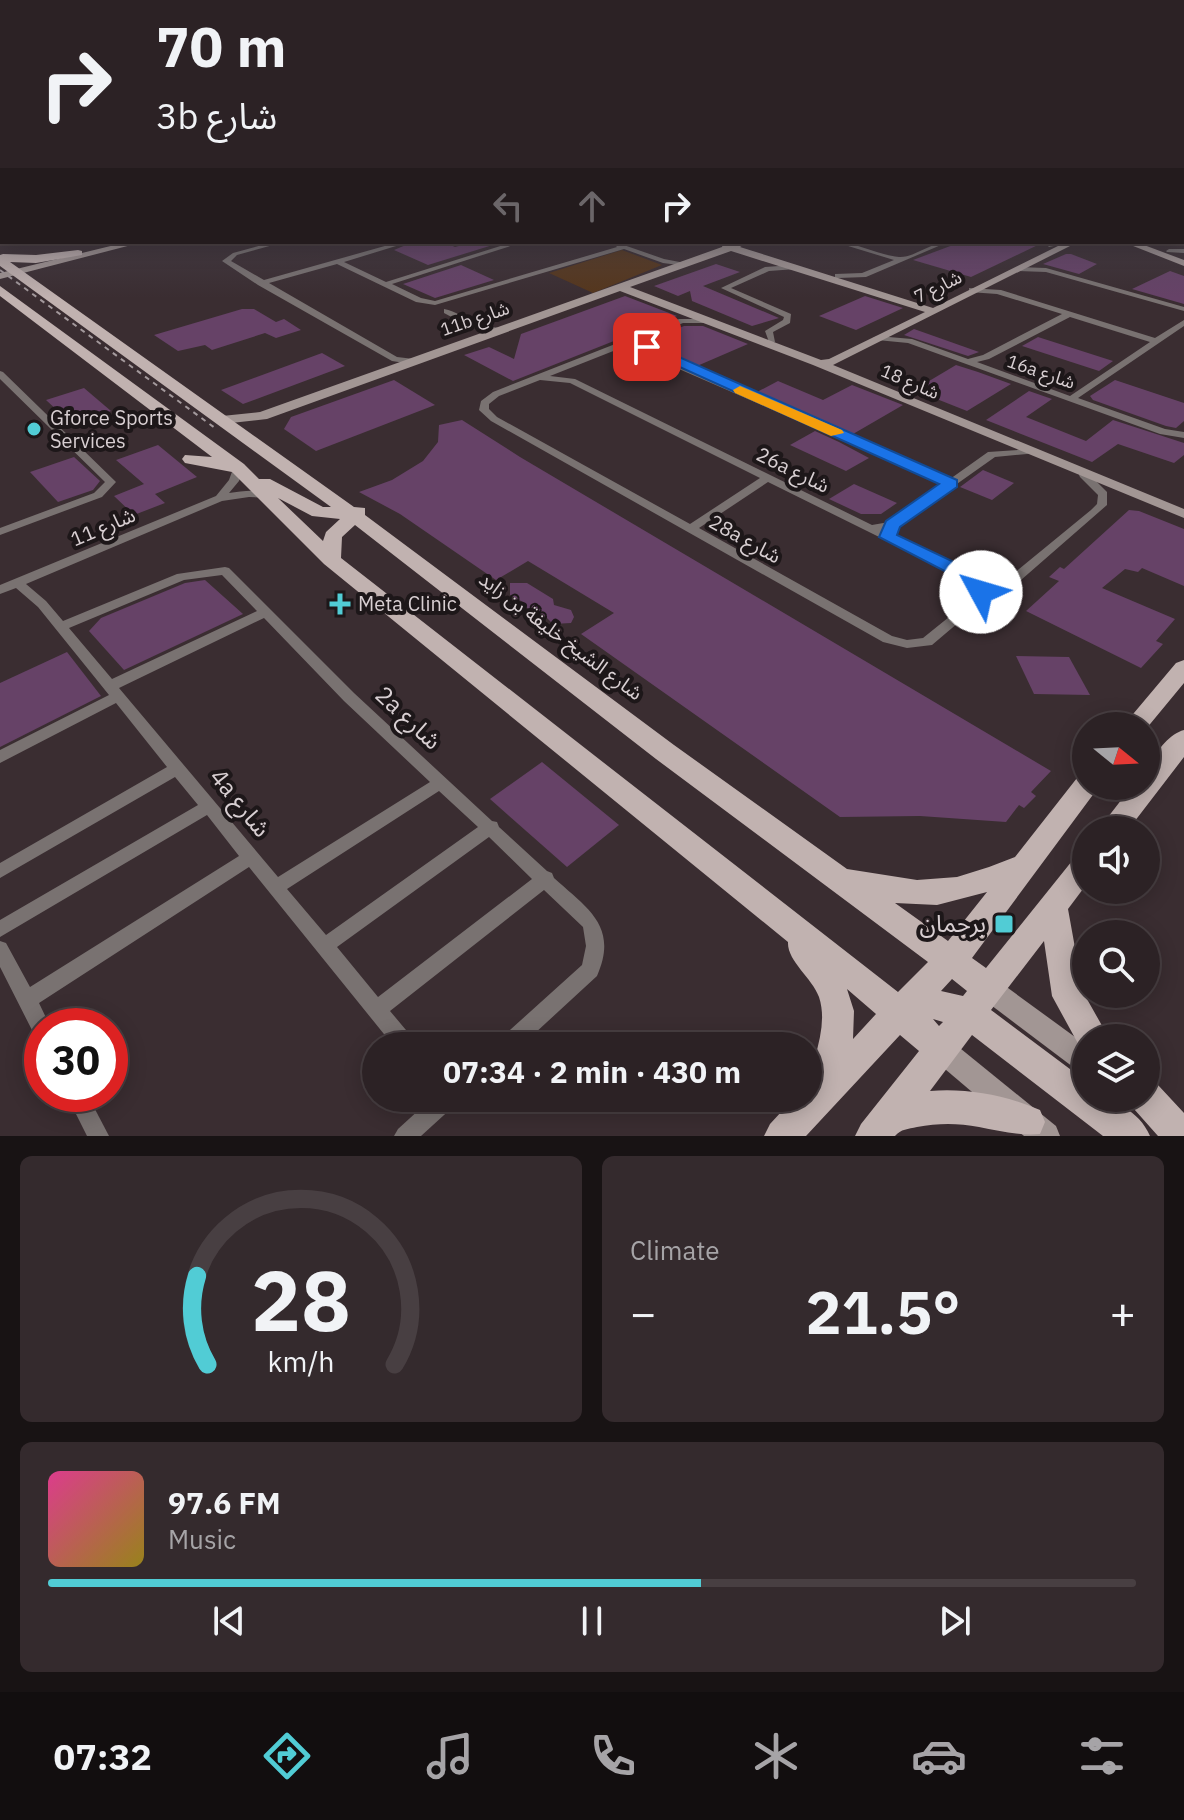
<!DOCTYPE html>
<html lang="en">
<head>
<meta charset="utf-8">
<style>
	body { margin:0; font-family:"IBM Plex Sans","Noto Sans Arabic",sans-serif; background:#342a2d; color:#f1f3f6; height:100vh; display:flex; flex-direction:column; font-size:30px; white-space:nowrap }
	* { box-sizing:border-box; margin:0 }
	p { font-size:26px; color:#a6a4a7 }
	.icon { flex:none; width:44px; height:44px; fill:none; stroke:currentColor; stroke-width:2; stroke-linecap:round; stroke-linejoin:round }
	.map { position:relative; height:1136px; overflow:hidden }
	.drawer { display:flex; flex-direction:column; gap:20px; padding:20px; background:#181314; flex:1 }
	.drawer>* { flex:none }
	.banner { position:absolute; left:0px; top:0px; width:1184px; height:244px; box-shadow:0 4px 20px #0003,0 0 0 2px #483f42; background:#2c2225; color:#f1f3f6; overflow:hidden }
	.needle { width:52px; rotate:108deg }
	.buttons { position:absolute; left:1072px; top:712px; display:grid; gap:16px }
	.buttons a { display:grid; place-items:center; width:88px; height:88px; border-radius:50%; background:#2c2225; box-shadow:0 4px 20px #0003,0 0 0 2px #483f42; font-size:40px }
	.speed { position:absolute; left:24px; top:1008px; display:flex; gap:16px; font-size:40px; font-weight:700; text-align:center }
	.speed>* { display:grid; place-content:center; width:104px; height:104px; border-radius:50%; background:#2c2225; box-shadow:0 4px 20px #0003,0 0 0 2px #483f42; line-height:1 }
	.speed .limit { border:12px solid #d22; background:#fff; color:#111 }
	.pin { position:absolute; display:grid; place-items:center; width:68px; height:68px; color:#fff; margin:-34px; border-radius:16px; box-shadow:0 4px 12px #0006 }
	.me { position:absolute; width:88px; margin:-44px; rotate:309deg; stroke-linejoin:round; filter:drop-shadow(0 0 6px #0008) }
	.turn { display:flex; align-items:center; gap:28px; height:168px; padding:0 24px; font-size:36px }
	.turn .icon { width:104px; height:104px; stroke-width:2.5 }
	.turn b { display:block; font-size:56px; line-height:68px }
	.lanes { display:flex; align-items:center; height:76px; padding:0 24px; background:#0003; justify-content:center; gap:40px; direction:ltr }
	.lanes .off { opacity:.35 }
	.big { font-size:60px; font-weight:800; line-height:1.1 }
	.drawer .widget { flex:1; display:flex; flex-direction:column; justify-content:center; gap:12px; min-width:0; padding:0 28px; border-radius:12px; background:#342a2d }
	.drawer .dial { align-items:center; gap:0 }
	.dial svg { height:208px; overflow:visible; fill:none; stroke:#483f42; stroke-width:7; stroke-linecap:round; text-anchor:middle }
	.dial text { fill:#f1f3f6; stroke:none }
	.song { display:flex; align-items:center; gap:24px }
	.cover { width:96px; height:96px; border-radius:12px; background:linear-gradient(135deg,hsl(330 70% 55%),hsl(50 70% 35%)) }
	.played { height:8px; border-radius:4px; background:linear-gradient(90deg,#51ccd5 60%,#483f42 60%) }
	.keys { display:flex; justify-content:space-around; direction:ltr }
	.heat { display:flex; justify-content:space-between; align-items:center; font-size:44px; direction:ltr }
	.drawer .tiles { flex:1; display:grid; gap:20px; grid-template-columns:1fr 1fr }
	.widget:last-child { grid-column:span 2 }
	.trip { position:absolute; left:362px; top:1032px; width:460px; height:80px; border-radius:40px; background:#2c2225; box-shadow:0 4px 20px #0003,0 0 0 2px #483f42; font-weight:800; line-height:80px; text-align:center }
	.dock { display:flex; height:128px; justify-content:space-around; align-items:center; background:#120e0f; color:#a6a4a7 }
	.dock .icon { width:56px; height:56px }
	.dock .active { color:#51ccd5 }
	.dock b { font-size:36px; color:#f1f3f6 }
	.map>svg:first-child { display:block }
	.green { fill:#55361c }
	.building { fill:#664267 }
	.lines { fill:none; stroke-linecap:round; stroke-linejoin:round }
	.street { fill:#797271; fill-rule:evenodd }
	.secondary { fill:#a29694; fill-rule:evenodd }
	.primary { fill:#c1b2b0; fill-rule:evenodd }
	.rail { stroke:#a3999c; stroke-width:2; stroke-dasharray:5 5; stroke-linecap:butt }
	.route { fill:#1a73e8; stroke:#114b97; stroke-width:2 }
	.slow { fill:#f59e0b }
	.poi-dot { fill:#51ccd5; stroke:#1d1719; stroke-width:3 }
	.labels { text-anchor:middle; stroke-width:8; stroke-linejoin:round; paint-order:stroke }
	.far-street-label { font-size:18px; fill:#d8cfd2; stroke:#1d1719 }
	.poi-label { font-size:20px; fill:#d8cfd2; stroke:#1d1719; text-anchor:start }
	.street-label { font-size:20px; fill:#d8cfd2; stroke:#1d1719 }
	.near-street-label { font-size:24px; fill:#d8cfd2; stroke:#1d1719 }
	.near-poi-label { font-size:24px; fill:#d8cfd2; stroke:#1d1719; text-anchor:end }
</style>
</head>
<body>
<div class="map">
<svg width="1184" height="1136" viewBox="0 0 1184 1136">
	<rect width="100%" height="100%" fill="#3a2d31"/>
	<path class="green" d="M 622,250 L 662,265 L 593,293 L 549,273 Z"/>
	<g class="building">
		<path d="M 413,242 L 444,242 L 455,247 L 473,242 L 496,244 L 428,265 L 394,250 Z"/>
		<path d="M 961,242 L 1041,242 L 1042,243 L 971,277 L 913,260 Z"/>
		<path d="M 1066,254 L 1071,254 L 1097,264 L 1079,274 L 1043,264 Z"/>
		<path d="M 716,264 L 740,272 L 703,286 L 779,318 L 752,326 L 692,301 L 690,291 L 678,296 L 654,286 Z"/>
		<path d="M 461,265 L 494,280 L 435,298 L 403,284 Z"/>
		<path d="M 1170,271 L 1184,276 L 1184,304 L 1132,289 Z"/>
		<path d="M 625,296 L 677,316 L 513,381 L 464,355 L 489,347 L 514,359 L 521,334 Z"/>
		<path d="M 865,296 L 903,308 L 856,330 L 819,316 Z"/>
		<path d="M 242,309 L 254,309 L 276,322 L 284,319 L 301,330 L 276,338 L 265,333 L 212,350 L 205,345 L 178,351 L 154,335 Z"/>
		<path d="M 684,326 L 703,326 L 748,344 L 697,366 L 648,345 L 646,341 Z"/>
		<path d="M 914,329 L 979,352 L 968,356 L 904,335 Z"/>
		<path d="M 1038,337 L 1113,361 L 1099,371 L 1022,346 Z"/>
		<path d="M 322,353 L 345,366 L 243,404 L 221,390 Z"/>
		<path d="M 956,365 L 978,372 L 1011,384 L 967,411 L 914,390 Z"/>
		<path d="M 394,380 L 435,405 L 316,451 L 284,429 L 291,417 Z"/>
		<path d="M 1115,380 L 1184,403 L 1184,421 L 1176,428 L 1166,426 L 1093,400 L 1090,396 Z"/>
		<path d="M 778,381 L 823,400 L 852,385 L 903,405 L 853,434 L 757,392 Z"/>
		<path d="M 84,388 L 111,411 L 73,425 L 46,400 Z"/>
		<path d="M 1029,391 L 1052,399 L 1026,417 L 1086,441 L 1113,420 L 1184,443 L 1184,455 L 1174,463 L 1118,444 L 1092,462 L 986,420 Z"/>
		<path d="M 462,420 L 520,457 L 1051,771 L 1031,792 L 1036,796 L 1024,808 L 1019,805 L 1006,822 L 920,816 L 840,817 L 581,634 L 614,613 L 528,561 L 496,580 L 400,514 L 359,492 L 392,480 L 423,461 L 438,442 L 439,425 Z"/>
		<path d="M 815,431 L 839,442 L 869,458 L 846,471 L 790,445 Z"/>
		<path d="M 158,445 L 197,477 L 155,494 L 165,503 L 134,515 L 114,496 L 144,484 L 116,460 Z"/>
		<path d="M 74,457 L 100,481 L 93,490 L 58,502 L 30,472 Z"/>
		<path d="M 983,470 L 1014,483 L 992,500 L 960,487 Z"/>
		<path d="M 854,484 L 897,503 L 881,514 L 861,514 L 829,499 Z"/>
		<path d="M 1129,510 L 1139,511 L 1184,529 L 1184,586 L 1142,568 L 1138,572 L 1125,569 L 1102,588 L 1175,619 L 1156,641 L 1163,644 L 1141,668 L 1026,611 L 1059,581 L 1049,577 L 1060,567 L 1064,569 Z"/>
		<path d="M 205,580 L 243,614 L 124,670 L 89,631 L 101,618 L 185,583 Z"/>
		<path d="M 510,583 L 527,583 L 553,599 L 554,605 L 571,610 L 574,617 L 571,623 L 553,624 L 543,614 L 528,610 L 523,602 L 510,595 Z"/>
		<path d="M 67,652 L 101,696 L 0,747 L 0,683 Z"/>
		<path d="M 1016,656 L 1069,657 L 1090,695 L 1034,694 Z"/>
		<path d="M 542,762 L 619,825 L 567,867 L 490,799 Z"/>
	</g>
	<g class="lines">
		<g class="street">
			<path d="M 2,159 L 2,163 L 0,164 L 0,160 Z"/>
			<rect x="1182" y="165" width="2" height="4"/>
			<rect x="0" y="176" width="2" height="4"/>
			<path d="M 1182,184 L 1184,185 L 1184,197 L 1182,196 Z"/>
			<path d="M 273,242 L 284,242 L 237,255 L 231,261 L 264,280 L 399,242 L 409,242 L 344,262 L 386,282 L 513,242 L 523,242 L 392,284 L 421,298 L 435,301 L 617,247 L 615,245 L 618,243 L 664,259 L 690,264 L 686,266 L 663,263 L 624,249 L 435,305 L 416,302 L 337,264 L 269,283 L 397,357 L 414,359 L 415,361 L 411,364 L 392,361 L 258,285 L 222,261 L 233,253 Z"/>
			<path d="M 835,242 C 857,242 877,255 899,257 C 914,258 931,242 948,242 L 866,277 L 838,278 L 835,278 L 835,274 L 862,273 L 894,260 Z"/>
			<path d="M 1044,242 L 1051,242 L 1054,246 L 1049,247 Z"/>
			<path d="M 1169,249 L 1184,249 L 1184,253 L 1167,252 L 1166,251 Z"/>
			<path d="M 793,265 L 796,265 L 796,269 L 769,271 L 731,288 L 791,314 L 790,323 L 773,332 L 775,342 L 769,342 L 765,331 L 783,320 L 784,317 L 721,288 L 765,267 Z"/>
			<path d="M 1018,267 L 1046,268 L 1184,307 L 1184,311 L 1046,272 L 1018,271 Z"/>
			<path d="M 969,288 L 1001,290 L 1155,338 L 1184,320 L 1184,326 L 1078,398 L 1165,429 L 1184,432 L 1184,438 L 1160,434 L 908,343 L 877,340 L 873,338 L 877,336 L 912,339 L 968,359 L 983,355 L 1062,314 L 997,294 L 969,292 ZM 1070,317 L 1150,342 L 1070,396 L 977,362 L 989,359 Z"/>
			<path d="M 444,309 C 456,311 465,319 477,324 C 485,327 496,326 504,330 C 484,337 462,322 444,313 Z"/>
			<path d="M 679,319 L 706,319 L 710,321 L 706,323 L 683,323 L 634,343 L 950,479 L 988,452 L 1031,449 L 1031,453 L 1027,454 L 995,457 L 896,527 L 883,530 L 970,572 L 1001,578 L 1013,574 L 1091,510 L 1097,504 L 1098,495 L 1080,477 L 1079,475 L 1080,473 L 1088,473 L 1107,492 L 1107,505 L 1021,580 L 1001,586 L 982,582 L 985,586 L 987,597 L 985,600 L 932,645 L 907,648 L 883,642 L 491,421 L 479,410 L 481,401 L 493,392 ZM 626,346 L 943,484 L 889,522 L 872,525 L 575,379 L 550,376 ZM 540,380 L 570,383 L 760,478 L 690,524 L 497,417 L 489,409 L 489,404 L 499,396 ZM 768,482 L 964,579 L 973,587 L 975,596 L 923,638 L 907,640 L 892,636 L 699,528 Z"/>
			<path d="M 0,371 L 3,372 L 116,482 L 102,497 L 0,535 L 0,528 L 94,493 L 105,482 L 0,379 Z"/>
			<path d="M 238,465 L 243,468 L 239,481 L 229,493 C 244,491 260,488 272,496 L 271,498 L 249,497 L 222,501 L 26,584 L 46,601 L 63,621 L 177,574 L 225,567 L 229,568 L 354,693 L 492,821 L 497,822 L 499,827 L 547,871 L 552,873 L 554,878 C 587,908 619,926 597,976 L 521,1046 L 497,1046 L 500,1039 L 582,965 L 586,946 L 583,927 L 544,890 L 390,1011 L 406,1030 L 419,1039 L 422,1046 L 395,1046 L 392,1044 L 249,867 L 39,1003 L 50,1026 L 42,1026 L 42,1038 L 35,1036 L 0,967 L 0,941 L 6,943 L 30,987 L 239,856 L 207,815 L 0,937 L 0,920 L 198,805 L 175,777 L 0,878 L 0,863 L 167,767 L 116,703 L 0,763 L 0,750 L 109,695 L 38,607 L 16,588 L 0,594 L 0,585 L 216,496 L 229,480 L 234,466 ZM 222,575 L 257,611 L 112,679 L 69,628 L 184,580 ZM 264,618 L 344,701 L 430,782 L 278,877 L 119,688 ZM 439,791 L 478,827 L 326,935 L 287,889 ZM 489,837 L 532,879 L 378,997 L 337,947 Z"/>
			<path d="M 66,1094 L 87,1094 L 109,1136 L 87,1136 Z"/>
			<path d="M 432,1098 L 458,1098 L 455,1105 L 421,1136 L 394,1136 L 398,1129 Z"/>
		</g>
		<g class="secondary">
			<rect x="0" y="179" width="2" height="4"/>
			<path d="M 127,242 L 143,242 L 0,279 L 0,273 Z"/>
			<path d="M 738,242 L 743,245 L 740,247 L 933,308 L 1066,242 L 1078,242 L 833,365 L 1184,509 L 1184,518 L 813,365 L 620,291 L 267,419 L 222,424 L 216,420 L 222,416 L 260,412 L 722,247 L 723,244 ZM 731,251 L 925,312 L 829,359 L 821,360 L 630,287 Z"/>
			<path d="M 1123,242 L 1136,242 L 1184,260 L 1184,266 Z"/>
			<path d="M 988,976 L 997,980 L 1086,1045 L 1086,1074 L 1077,1070 L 979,996 L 975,988 L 979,980 Z"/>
			<path d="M 941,1036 L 950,1040 L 1056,1126 L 1060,1136 L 1024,1136 L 932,1058 L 928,1049 L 932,1040 Z"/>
		</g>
		<g class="primary">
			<path d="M 78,250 L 82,251 L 82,255 L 36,263 L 10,262 L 354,507 L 365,508 L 365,515 L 674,745 L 847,869 L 917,880 L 957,877 L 989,867 L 1015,857 L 1077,778 L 1086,775 L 1086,786 L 1098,786 L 1095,792 L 972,958 L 986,968 L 1076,856 L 1086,852 L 1086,885 L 1068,909 L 1083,992 L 1109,1038 L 1086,1038 L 1086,1051 L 1081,1049 L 1052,996 L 1044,941 L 991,1010 L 1086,1081 L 1086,1098 C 1112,1098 1139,1110 1150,1136 L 1103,1136 L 972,1035 L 930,1091 C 967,1088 1005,1095 1040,1110 L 1045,1122 L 1040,1134 C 1020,1136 999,1131 979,1127 C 958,1123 938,1123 917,1127 C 908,1129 901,1129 895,1136 L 855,1136 L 861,1124 L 919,1051 L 900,1035 L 806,1136 L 764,1136 L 770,1124 L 794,1098 L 808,1098 C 808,1064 830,1031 819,997 C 812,978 787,961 788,942 L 324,564 L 232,472 L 185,463 L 182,459 L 185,455 L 212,457 L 0,296 L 0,286 L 244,464 L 259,479 L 270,479 L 323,507 L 331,507 L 0,266 L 0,255 L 3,254 L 36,255 ZM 278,498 L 312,516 L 340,519 L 326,532 L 323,541 ZM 355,525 L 656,759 L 928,962 L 898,992 L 341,558 L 342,537 ZM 987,892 L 948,941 L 895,903 L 937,905 ZM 952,979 L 967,991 L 963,996 L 941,991 ZM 847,989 L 876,1014 L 853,1039 L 854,1011 ZM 933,1019 L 943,1022 L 939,1026 Z"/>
			<path d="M 1184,660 L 1184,683 L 1146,729 L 1146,726 L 1123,726 L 1176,663 Z"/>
			<path d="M 1184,730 L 1184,757 L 1128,830 L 1098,830 L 1132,786 L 1146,786 C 1146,766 1163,736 1184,730 Z"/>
			<path d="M 1146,1080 L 1158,1085 L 1184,1113 L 1184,1136 L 1158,1136 L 1134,1109 L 1129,1098 L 1146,1098 Z"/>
		</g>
		<path class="rail" d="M 0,270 L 215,428"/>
	</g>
	<linearGradient id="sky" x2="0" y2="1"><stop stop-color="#20191b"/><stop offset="0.47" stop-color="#4f4c5a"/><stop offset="1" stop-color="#4f4c5a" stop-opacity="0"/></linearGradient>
	<rect width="1184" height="298" fill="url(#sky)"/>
	<path class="route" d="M 642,345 L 652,345 L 957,480 L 957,487 L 900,527 L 897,535 L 975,572 L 991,592 L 988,596 L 975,596 L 962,580 L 879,537 L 886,521 L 939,484 L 642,350 Z"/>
	<path class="slow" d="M 740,386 L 842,430 L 844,433 L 831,436 L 735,393 L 733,390 Z"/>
	<g class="poi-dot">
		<circle cx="34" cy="429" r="8"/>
		<path d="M336 592h8v8h8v8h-8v8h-8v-8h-8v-8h8z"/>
		<rect x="994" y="914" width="20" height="20" rx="4"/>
	</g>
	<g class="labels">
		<g class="far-street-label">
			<text transform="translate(938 287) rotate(-26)" y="6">شارع 7</text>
			<text transform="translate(475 319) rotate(-19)" y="6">11b شارع</text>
			<text transform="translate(1041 372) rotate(19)" y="6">16a شارع</text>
			<text transform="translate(910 382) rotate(23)" y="6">شارع 18</text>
		</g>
		<g class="poi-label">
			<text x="50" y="425">Gforce Sports<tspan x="50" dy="23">Services</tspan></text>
			<text x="358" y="611">Meta Clinic</text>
		</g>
		<g class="street-label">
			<text transform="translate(793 470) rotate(26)" y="7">26a شارع</text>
			<text transform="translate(103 527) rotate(-23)" y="7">شارع 11</text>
			<text transform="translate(745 539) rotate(29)" y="7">28a شارع</text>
			<text transform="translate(561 636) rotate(37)" y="7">شارع الشيخ خليفة بن زايد</text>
		</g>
		<g class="near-street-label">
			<text transform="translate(408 718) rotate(43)" y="8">2a شارع</text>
			<text transform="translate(240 803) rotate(51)" y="8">4a شارع</text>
		</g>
		<g class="near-poi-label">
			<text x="986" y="932">برجمان</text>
		</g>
	</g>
</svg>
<div class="buttons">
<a><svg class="needle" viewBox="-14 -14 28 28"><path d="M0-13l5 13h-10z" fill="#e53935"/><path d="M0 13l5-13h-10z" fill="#a6a4a7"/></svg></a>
<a><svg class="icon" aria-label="sound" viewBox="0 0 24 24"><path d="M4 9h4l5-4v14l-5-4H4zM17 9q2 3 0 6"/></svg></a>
<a><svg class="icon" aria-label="search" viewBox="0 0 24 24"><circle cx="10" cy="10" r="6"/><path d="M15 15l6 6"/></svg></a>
<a><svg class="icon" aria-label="layers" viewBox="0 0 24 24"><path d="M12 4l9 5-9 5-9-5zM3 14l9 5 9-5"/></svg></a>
</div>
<div class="speed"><div class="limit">30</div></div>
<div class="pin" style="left:647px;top:347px;background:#d93025"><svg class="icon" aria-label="arrive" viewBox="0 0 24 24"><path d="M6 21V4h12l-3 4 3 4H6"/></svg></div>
<svg class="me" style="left:981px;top:592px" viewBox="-20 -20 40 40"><circle r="19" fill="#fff"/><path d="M0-13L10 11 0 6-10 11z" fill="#1a73e8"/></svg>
<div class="trip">07:34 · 2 min · 430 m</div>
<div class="banner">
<div class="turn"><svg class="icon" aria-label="right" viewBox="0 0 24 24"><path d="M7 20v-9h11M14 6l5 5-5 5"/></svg><div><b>70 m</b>3b شارع</div></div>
<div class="lanes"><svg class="icon off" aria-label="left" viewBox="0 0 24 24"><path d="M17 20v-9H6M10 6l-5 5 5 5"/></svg><svg class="icon off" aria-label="ahead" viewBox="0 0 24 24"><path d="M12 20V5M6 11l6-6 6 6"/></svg><svg class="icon" aria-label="right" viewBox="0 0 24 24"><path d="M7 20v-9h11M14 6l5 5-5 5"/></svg></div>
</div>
</div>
<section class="drawer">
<div class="tiles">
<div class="widget dial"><svg viewBox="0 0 100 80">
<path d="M14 69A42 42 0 1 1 86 69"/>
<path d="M14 69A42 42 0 0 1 10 35" stroke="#51ccd5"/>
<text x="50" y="56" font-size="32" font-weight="700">28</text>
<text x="50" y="72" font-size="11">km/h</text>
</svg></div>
<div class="widget"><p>Climate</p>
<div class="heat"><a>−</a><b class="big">21.5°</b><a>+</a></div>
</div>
<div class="widget">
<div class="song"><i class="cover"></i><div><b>97.6 FM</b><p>Music</p></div></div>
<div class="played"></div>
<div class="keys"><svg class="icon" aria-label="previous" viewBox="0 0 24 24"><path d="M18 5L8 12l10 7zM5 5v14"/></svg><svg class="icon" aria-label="pause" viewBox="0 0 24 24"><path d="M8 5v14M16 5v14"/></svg><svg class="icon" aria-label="next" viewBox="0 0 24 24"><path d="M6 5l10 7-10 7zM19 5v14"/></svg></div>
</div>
</div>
</section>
<nav class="dock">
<b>07:32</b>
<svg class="icon active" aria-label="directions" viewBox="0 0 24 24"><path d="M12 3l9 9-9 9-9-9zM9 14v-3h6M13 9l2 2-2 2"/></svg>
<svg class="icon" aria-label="music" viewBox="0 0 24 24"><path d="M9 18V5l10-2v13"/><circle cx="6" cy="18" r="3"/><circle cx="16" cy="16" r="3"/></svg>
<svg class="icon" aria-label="phone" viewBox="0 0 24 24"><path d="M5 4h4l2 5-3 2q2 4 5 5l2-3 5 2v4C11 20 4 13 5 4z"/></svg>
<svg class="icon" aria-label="climate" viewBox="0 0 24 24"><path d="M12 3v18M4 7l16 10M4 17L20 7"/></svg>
<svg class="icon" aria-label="car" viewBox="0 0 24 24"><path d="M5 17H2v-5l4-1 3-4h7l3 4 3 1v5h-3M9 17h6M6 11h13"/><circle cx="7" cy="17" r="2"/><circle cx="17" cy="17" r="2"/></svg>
<svg class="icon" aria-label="filters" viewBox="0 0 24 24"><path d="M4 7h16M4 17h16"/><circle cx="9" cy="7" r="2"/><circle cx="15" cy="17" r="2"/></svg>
</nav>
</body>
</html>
